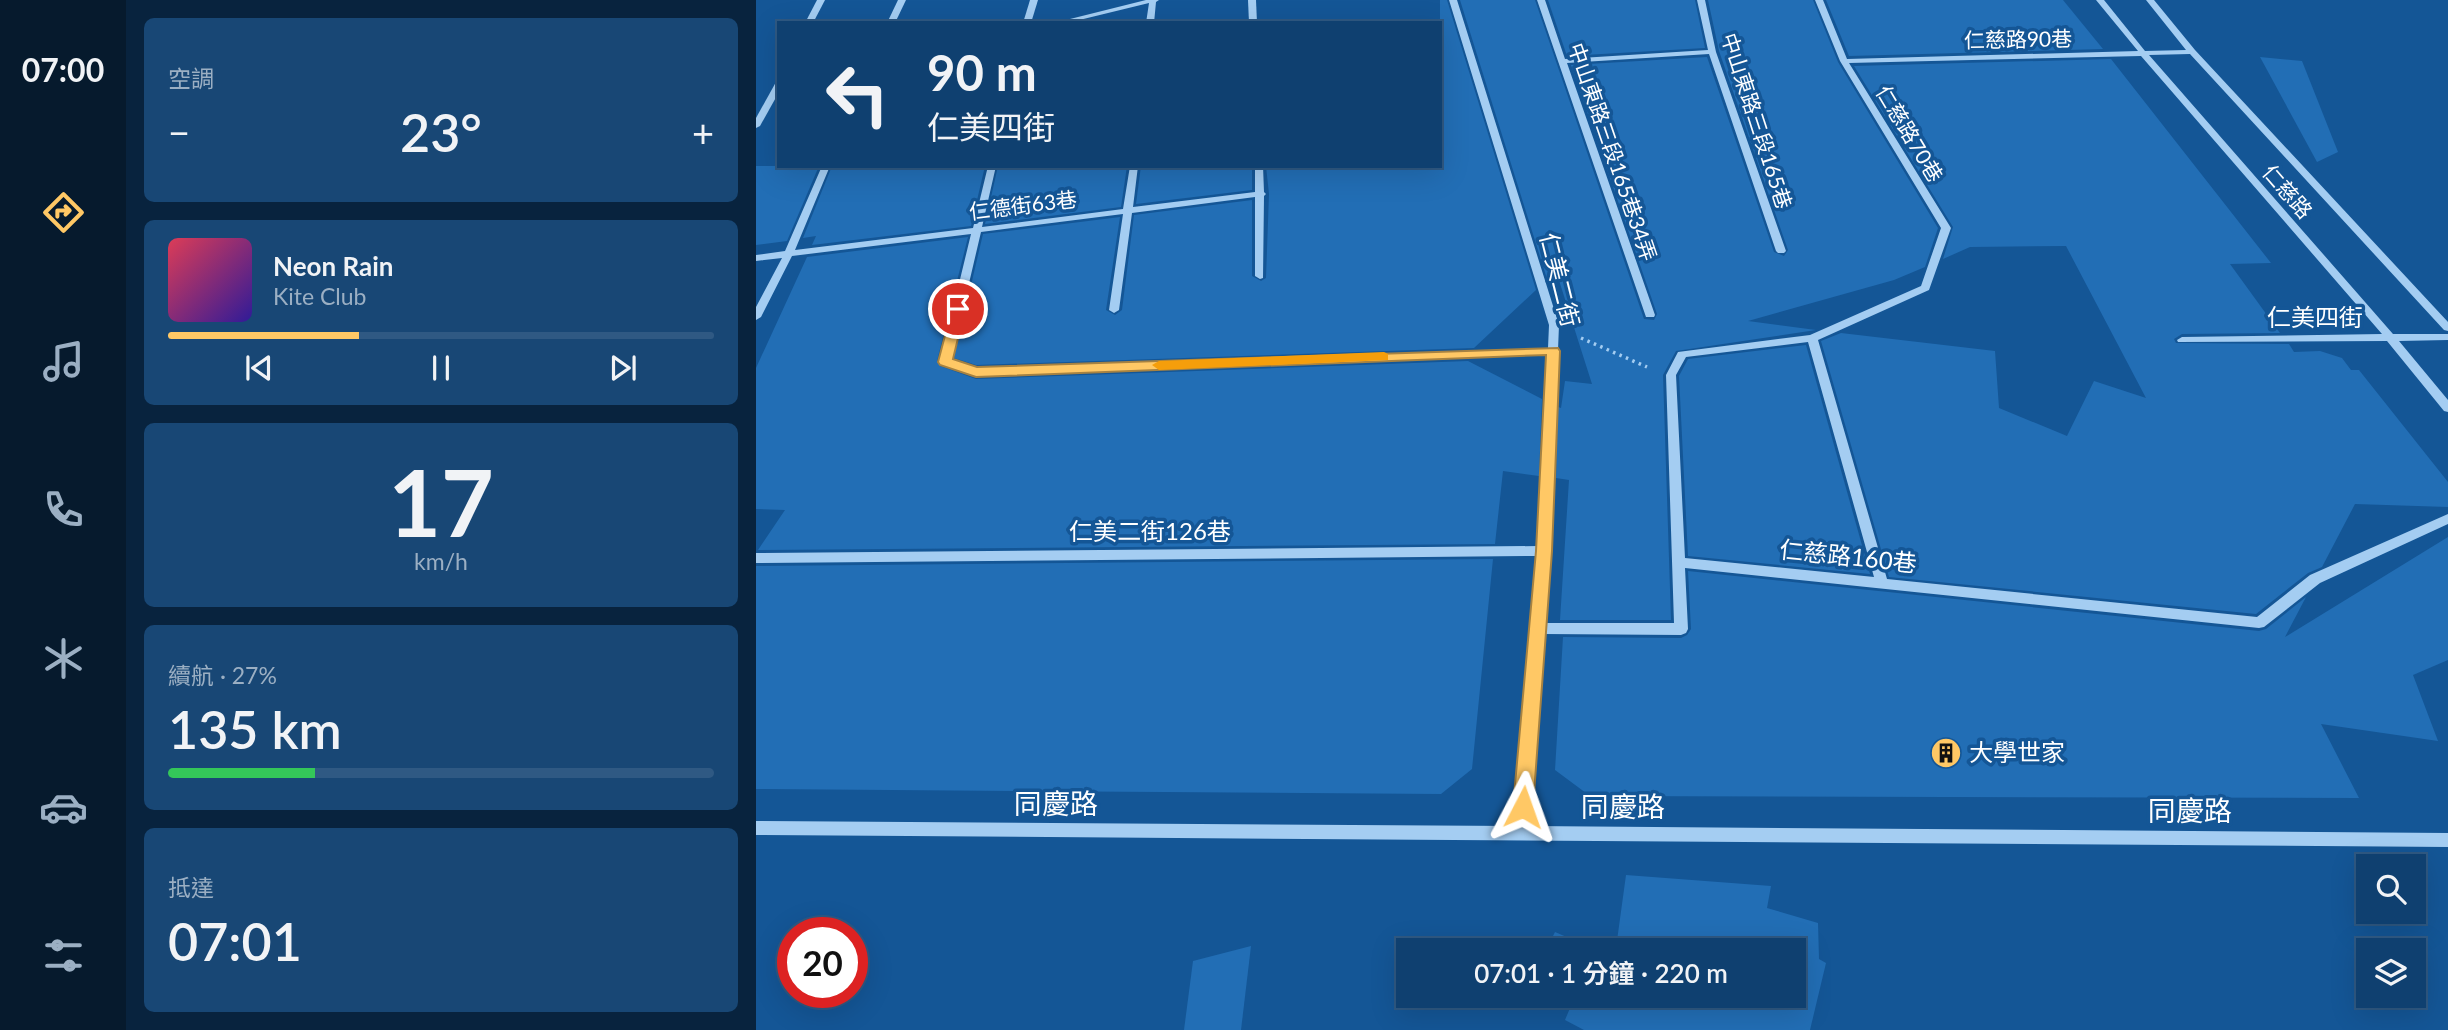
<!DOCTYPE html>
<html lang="zh-TW">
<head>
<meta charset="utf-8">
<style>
	body { margin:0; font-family:Lato,"Noto Sans TC",sans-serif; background:#184775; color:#f1f3f6; height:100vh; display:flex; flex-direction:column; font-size:26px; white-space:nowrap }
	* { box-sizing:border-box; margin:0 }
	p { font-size:23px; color:#9bafc3 }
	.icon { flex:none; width:38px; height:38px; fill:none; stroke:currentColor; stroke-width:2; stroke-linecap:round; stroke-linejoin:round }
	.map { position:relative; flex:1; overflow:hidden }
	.sheet { display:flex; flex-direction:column; gap:18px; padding:18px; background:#08233e; width:630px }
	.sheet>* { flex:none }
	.hud { position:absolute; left:21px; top:21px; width:665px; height:147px; border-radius:0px; box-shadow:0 7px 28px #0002,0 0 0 2px #2f5983; background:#0f4070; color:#f1f3f6; overflow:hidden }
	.tools { position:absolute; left:1600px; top:854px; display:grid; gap:14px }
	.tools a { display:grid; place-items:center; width:70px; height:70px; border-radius:0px; background:#0f4070; box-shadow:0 7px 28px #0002,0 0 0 2px #2f5983; font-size:35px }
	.speed { position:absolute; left:21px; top:917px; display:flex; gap:14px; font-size:35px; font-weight:700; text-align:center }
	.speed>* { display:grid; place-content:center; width:91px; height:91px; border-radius:50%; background:#0f4070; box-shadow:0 7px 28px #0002,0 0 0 2px #2f5983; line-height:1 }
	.speed .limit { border:10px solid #d22; background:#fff; color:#111 }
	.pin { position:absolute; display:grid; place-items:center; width:60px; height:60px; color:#fff; margin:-30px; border:4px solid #fff; border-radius:50%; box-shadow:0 2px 7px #0007 }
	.me { position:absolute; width:77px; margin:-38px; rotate:4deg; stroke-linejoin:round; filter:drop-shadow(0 0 5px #0008) }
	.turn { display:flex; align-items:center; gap:24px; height:147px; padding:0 35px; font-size:32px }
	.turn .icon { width:91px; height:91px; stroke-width:2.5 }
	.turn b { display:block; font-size:49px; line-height:60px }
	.big { font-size:52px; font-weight:600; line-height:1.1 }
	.sheet .tile { flex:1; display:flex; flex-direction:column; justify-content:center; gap:10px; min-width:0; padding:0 24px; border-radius:10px; background:#184775 }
	.sheet .dial { align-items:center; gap:0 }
	.dial b { font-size:91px; line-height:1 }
	.song { display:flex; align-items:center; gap:21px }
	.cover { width:84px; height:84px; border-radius:10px; background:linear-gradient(135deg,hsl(350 70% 55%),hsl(250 70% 35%)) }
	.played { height:7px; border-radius:4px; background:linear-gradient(90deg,#ffc865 35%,#2f5983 35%) }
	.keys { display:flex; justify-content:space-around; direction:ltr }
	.heat { display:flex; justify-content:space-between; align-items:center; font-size:38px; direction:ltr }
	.charge { height:10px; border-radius:5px; background:linear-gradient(90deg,#34c759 27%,#2f5983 0) }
	.trip { position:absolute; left:640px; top:938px; width:410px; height:70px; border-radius:0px; background:#0f4070; box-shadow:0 7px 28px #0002,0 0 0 2px #2f5983; font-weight:600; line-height:70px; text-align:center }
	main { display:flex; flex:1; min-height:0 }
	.tabs { display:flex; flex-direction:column; width:126px; justify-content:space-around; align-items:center; background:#061a2d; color:#9bafc3 }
	.tabs .icon { width:49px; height:49px }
	.tabs .on { color:#ffc865 }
	.tabs b { font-size:32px; color:#f1f3f6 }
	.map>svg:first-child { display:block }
	.building { fill:#226eb5 }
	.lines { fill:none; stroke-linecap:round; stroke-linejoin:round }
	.path { stroke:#a4cdf2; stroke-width:3.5; stroke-dasharray:2.5 4.5; stroke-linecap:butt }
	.minor { fill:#a4cdf2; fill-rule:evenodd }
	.route { fill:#ffc865; stroke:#a68242; stroke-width:2 }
	.slow { fill:#f59e0b }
	.labels { text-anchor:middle; stroke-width:7; stroke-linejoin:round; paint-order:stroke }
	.far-street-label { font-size:21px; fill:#fff; stroke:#145696 }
	.street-label { font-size:24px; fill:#fff; stroke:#145696 }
	.poi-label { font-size:24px; fill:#fff; stroke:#145696; text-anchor:start }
	.near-street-label { font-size:28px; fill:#fff; stroke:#145696 }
</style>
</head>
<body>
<main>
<nav class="tabs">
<b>07:00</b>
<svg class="icon on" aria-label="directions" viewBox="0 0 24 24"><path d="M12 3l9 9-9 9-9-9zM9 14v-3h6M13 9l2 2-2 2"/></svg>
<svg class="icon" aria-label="music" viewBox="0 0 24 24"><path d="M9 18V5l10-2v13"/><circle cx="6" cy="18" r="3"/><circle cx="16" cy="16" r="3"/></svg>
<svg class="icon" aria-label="phone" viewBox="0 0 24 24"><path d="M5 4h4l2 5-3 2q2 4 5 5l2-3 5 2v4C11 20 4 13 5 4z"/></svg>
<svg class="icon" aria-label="climate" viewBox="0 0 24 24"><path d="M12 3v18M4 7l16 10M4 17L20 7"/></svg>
<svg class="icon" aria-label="car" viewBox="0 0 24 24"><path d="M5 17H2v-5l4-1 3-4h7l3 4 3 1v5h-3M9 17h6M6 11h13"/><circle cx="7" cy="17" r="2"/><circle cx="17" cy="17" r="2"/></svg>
<svg class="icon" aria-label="filters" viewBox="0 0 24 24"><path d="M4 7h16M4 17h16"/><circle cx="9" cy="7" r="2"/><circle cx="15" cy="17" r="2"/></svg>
</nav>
<section class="sheet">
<div class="tile"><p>空調</p>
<div class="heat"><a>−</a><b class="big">23°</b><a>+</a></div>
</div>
<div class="tile">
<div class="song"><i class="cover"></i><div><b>Neon Rain</b><p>Kite Club</p></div></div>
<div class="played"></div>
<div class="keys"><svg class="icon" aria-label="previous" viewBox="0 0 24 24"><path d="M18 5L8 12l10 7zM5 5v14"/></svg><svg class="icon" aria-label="pause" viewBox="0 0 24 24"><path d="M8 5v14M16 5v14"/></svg><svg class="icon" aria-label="next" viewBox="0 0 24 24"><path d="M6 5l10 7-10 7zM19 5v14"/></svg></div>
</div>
<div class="tile dial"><b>17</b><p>km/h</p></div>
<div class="tile"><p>續航 · 27%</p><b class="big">135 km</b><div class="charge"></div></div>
<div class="tile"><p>抵達</p><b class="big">07:01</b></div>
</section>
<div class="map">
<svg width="1692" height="1030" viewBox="0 0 1692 1030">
	<rect width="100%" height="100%" fill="#145696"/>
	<g class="building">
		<path d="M 684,0 L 691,0 L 780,290 L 718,348 L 220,365 L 198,358 L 227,234 L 364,217 L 350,310 L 359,315 L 366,310 L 378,215 L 496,200 L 496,276 L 505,281 L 510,278 L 513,194 L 510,166 L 684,166 Z"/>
		<path d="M 704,0 L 779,0 L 888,319 L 898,320 L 901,314 L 815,65 L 951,57 L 1018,252 L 1028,256 L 1032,250 L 963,51 L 952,0 L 1057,0 L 1082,62 L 1182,228 L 1169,267 L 1138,280 L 992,321 L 1060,330 L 920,351 L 907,375 L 915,620 L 804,620 L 813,480 L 800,478 L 802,407 L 805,408 L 809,381 L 836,384 L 800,271 L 791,279 Z"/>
		<path d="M 792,0 L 939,0 L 949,48 L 811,56 Z"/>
		<path d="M 1070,0 L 1307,0 L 1347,49 L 1093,56 Z"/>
		<path d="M 1504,57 L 1546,61 L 1582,152 L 1561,162 Z"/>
		<path d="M 1355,59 L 1515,263 L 1474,264 L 1524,333 L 1426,334 L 1418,339 L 1420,343 L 1533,344 L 1538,352 L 1564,351 L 1586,358 L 1595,370 L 1603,370 L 1692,482 L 1692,507 L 1599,504 L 1566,567 L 1552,573 L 1500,614 L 1133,577 L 1065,341 L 1085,333 L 1239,351 L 1243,408 L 1311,436 L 1338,381 L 1390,398 L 1310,246 L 1214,247 L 1187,259 L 1197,227 L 1098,66 Z"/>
		<path d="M 0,166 L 63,166 L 31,241 L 0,245 Z"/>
		<path d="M 76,166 L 229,166 L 215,226 L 56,245 L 60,236 L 47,238 Z"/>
		<path d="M 242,166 L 371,166 L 365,207 L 229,224 Z"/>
		<path d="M 385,166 L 496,166 L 496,190 L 380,204 Z"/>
		<path d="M 212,237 L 181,361 L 184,366 L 220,379 L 712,361 L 786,399 L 783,476 L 747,471 L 739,544 L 2,550 L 29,510 L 0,509 L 0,368 L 51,257 Z"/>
		<path d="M 1050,345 L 1114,574 L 932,556 L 923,376 L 932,359 Z"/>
		<path d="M 1692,537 L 1692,660 L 1657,675 L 1682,741 L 1565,724 L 1603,798 L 834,796 L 799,770 L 807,637 L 925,638 L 931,635 L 935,629 L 932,571 L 1503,631 L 1510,629 L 1550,597 L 1529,637 Z"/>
		<path d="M 737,559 L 716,769 L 685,794 L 0,789 L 0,566 Z"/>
		<path d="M 870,875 L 1015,886 L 1011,908 L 1062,923 L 1063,959 L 1070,963 L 1054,1030 L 828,1030 L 809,1020 L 817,1001 L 808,996 L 1038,996 L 1038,950 L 790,950 L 799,932 L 841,950 L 844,939 L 860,948 Z"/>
		<path d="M 495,946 L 485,1030 L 428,1030 L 437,961 Z"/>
	</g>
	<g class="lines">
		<path class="path" d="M 825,338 L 891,367"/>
		<g class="minor">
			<path d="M 61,0 L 69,0 L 57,23 L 49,23 Z"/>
			<path d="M 142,0 L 150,0 L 139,23 L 131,23 Z"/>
			<path d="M 274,0 L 282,0 L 275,23 L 267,23 Z"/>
			<path d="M 390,0 L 403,0 L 400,2 L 398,23 L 390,23 L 393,3 L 311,23 L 298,23 Z"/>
			<path d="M 492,0 L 500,0 L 501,23 L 493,23 Z"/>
			<path d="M 693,0 L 701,0 L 803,325 L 794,551 L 789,623 L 918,623 L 910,375 L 922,352 L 1054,335 L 1165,286 L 1185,228 L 1084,61 L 1059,0 L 1067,0 L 1091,59 L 1382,51 L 1340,0 L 1348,0 L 1389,51 L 1430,50 L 1390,0 L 1398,0 L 1439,50 L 1692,322 L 1692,331 L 1688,330 L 1434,54 L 1393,55 L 1637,334 L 1692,334 L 1692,340 L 1643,341 L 1692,400 L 1692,412 L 1688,411 L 1631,341 L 1422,342 L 1421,340 L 1426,337 L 1626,334 L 1385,56 L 1093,63 L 1195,228 L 1173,290 L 1062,340 L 1131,579 L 1501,617 L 1554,575 L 1692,514 L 1692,524 L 1564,583 L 1508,627 L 1503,628 L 929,568 L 932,629 L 930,633 L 925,635 L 788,634 L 773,826 L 1692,833 L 1692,847 L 0,835 L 0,821 L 758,826 L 781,556 L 0,563 L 0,553 L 782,546 L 791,355 L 220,376 L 185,364 L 184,362 L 215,234 L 36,256 L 5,317 L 0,320 L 0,307 L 26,258 L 0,261 L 0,255 L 29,251 L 66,166 L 74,166 L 39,250 L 217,228 L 232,166 L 240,166 L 226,227 L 367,209 L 374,166 L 382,166 L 377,207 L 499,192 L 499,166 L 507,166 L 508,192 L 510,194 L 508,196 L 507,278 L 504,279 L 499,276 L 499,197 L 376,213 L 363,310 L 358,313 L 353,310 L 367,214 L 225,232 L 195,360 L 220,368 L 792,348 L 793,325 ZM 1052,342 L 1118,577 L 929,558 L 920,375 L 930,357 Z"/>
			<path d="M 781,0 L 789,0 L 809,59 L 952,50 L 941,0 L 949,0 L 960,52 L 1030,251 L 1028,253 L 1022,253 L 1020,251 L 953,54 L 811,63 L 899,315 L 898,317 L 890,317 Z"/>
			<path d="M 20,82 L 23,82 L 23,92 L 4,126 L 0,128 L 0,118 Z"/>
		</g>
	</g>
	<path class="route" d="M 202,305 L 209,309 L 197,359 L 221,367 L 802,348 L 804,351 L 796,551 L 777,807 L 774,814 L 767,816 L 760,814 L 757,807 L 780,551 L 790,355 L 220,377 L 184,365 L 182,362 L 196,309 Z"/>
	<path class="slow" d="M 628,352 L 632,354 L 632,360 L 403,370 L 396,365 L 403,361 Z"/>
	<defs>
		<g id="building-disc" transform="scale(1.575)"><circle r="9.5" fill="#ffc865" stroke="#145696"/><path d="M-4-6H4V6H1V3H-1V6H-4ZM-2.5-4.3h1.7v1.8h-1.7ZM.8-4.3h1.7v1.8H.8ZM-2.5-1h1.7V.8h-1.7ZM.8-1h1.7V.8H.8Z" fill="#111"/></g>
	</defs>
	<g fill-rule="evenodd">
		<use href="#building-disc" x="1190" y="753"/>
	</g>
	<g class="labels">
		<g class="far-street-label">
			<text transform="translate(1262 40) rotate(-1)" y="7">仁慈路90巷</text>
			<text transform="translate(1000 121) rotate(72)" y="7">中山東路三段165巷</text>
			<text transform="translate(1153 134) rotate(59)" y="7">仁慈路70巷</text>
			<text transform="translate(856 152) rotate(71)" y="7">中山東路三段165巷34弄</text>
			<text transform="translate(1531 192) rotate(49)" y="7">仁慈路</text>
			<text transform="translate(267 206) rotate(-7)" y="7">仁德街63巷</text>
		</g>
		<g class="street-label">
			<text transform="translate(803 280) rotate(76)" y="8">仁美二街</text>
			<text x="1559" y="326">仁美四街</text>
			<text x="394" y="540">仁美二街126巷</text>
			<text transform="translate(1092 557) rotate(6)" y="8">仁慈路160巷</text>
		</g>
		<g class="poi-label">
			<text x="1213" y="761">大學世家</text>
		</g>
		<g class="near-street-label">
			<text x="300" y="814">同慶路</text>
			<text x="867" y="817">同慶路</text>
			<text x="1434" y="821">同慶路</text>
		</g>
	</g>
</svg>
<div class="tools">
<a><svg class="icon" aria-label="search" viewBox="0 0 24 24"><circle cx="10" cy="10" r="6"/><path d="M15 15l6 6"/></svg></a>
<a><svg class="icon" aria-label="layers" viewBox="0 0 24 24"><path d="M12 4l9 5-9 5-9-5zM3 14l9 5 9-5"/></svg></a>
</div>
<div class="speed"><div class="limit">20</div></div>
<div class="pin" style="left:202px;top:309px;background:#d93025"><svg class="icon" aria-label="arrive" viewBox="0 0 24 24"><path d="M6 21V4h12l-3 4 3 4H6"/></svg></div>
<svg class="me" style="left:767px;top:807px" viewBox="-20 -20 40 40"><path d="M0-17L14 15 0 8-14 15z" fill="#ffc865" stroke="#fff" stroke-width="4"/></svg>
<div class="trip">07:01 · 1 分鐘 · 220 m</div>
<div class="hud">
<div class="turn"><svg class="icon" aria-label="left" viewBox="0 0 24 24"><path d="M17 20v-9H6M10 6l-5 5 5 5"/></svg><div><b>90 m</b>仁美四街</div></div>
</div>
</div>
</main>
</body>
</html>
